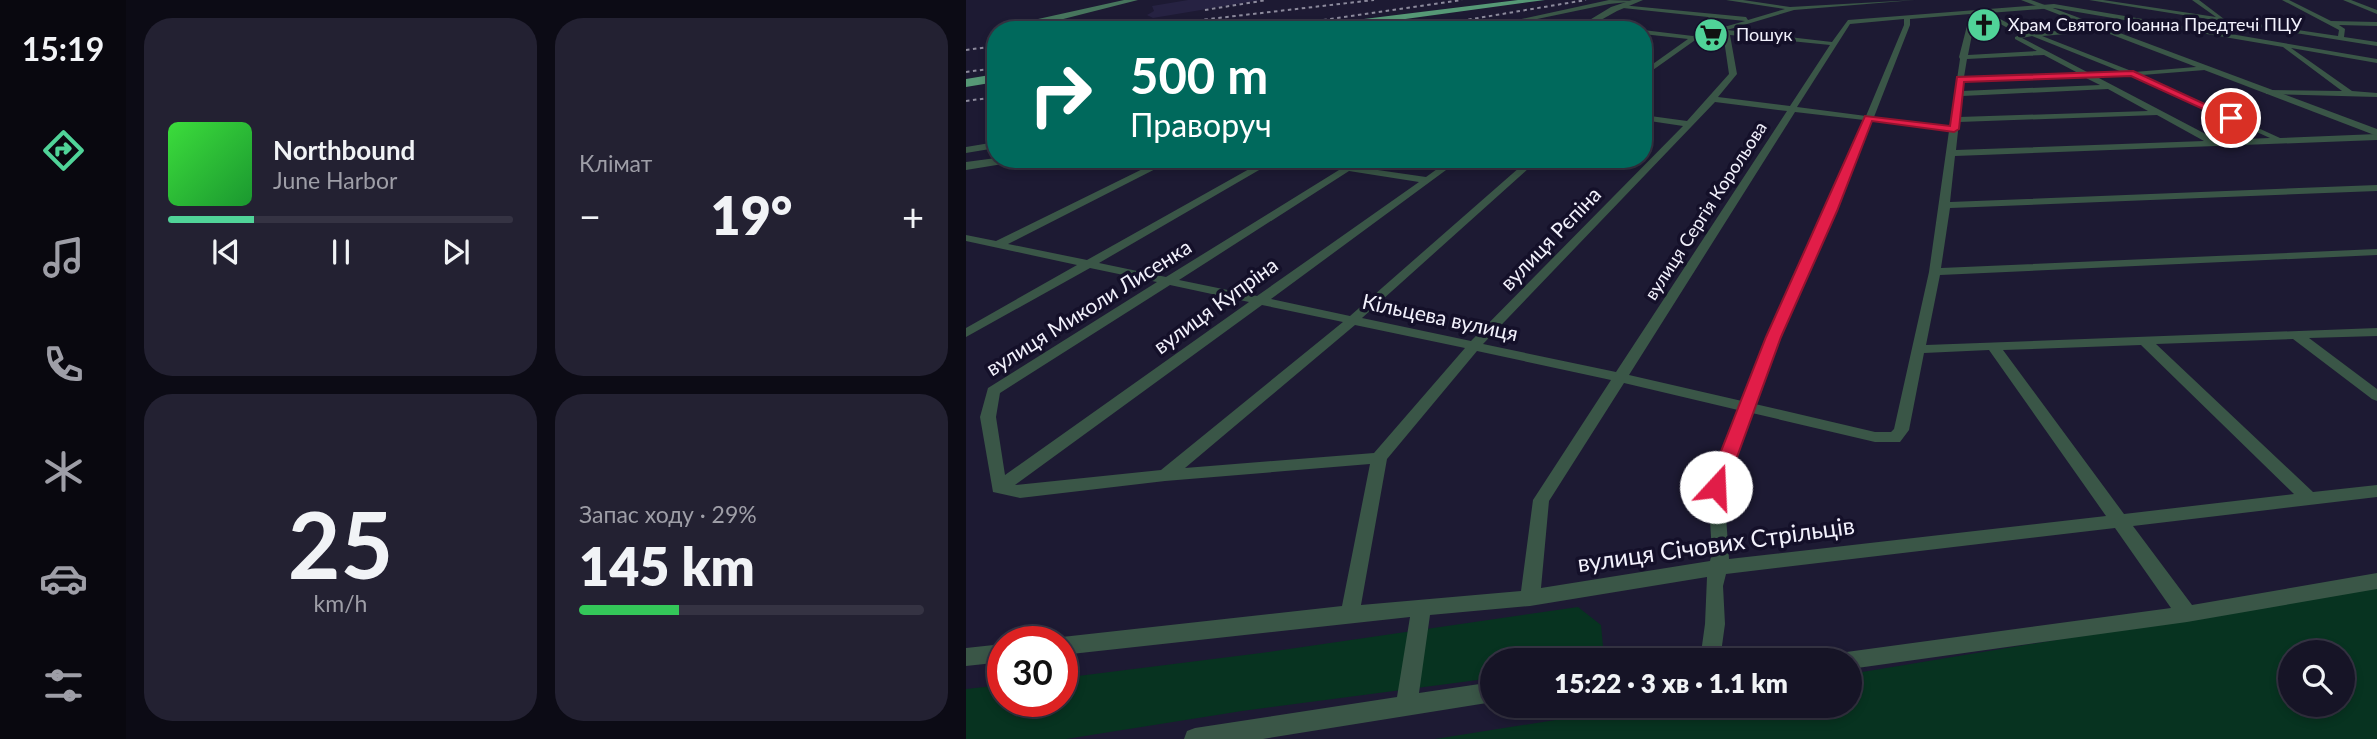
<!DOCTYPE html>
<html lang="uk">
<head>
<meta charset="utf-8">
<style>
	body { margin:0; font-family:Lato,sans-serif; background:#232132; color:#f1f3f6; height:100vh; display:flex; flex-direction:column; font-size:26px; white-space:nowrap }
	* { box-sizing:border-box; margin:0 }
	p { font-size:23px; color:#9e9ea7 }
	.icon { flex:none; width:38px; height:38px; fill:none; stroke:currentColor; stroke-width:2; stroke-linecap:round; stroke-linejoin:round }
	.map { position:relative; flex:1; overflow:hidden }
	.side { display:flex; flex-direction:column; gap:18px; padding:18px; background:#0c0b15; width:840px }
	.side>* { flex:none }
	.hud { position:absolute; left:21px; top:21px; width:665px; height:147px; border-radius:28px; box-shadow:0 4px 10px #0003,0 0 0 2px #353343; background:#00695c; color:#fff; overflow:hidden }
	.controls { position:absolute; left:1312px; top:640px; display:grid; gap:14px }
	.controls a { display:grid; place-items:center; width:77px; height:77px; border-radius:50%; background:#161426; box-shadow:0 4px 10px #0003,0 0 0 2px #353343; font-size:35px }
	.speed { position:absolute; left:21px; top:626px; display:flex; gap:14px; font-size:35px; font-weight:700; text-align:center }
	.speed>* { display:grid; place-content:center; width:91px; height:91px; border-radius:50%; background:#161426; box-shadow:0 4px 10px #0003,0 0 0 2px #353343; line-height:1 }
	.speed .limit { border:10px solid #d22; background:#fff; color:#111 }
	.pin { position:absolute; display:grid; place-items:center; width:60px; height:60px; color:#fff; margin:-30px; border:4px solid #fff; border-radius:50%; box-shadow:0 2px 7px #0007 }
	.me { position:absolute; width:77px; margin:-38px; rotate:20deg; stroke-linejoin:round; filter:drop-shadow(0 0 5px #0008) }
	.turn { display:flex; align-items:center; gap:24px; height:147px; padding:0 28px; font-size:32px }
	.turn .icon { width:91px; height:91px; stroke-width:2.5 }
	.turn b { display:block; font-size:49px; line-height:60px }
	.big { font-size:52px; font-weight:800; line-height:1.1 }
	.side .tile { flex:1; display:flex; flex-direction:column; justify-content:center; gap:10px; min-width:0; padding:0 24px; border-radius:28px; background:#232132 }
	.side .dial { align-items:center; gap:0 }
	.dial b { font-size:91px; line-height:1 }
	.song { display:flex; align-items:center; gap:21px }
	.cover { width:84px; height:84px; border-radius:10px; background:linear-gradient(135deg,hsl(120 70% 55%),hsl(130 70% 35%)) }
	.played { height:7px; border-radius:4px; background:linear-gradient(90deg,#50d398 25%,#353343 25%) }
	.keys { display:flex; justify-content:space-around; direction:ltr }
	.heat { display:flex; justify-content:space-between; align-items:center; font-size:38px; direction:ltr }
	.charge { height:10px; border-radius:5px; background:linear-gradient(90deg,#34c759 29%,#353343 0) }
	.side .tiles { flex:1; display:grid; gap:18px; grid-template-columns:repeat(2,1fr) }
	.trip { position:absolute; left:514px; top:648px; width:382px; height:70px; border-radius:35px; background:#161426; box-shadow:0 4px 10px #0003,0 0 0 2px #353343; font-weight:800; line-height:70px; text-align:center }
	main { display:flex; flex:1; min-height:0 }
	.tab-bar { display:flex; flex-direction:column; width:126px; justify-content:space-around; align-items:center; background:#09080f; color:#9e9ea7 }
	.tab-bar .icon { width:49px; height:49px }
	.tab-bar .selected { color:#50d398 }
	.tab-bar b { font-size:32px; color:#f1f3f6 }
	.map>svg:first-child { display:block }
	.built { fill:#262242 }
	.green { fill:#073320; fill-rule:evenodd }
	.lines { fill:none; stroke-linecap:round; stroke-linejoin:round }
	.minor { fill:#3a5647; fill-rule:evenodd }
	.tertiary { fill:#3a5647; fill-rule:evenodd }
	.secondary { fill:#47755d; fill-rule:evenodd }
	.trunk { fill:#569876; fill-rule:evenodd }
	.rail { stroke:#8c8a9c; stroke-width:2; stroke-dasharray:3.5 3.5; stroke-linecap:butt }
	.route { fill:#e11d48; stroke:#92132f; stroke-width:2 }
	.labels { text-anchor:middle; stroke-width:7; stroke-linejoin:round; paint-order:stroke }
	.far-poi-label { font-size:18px; fill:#f2f1fc; stroke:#141029; text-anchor:start }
	.far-street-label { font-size:18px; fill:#f2f1fc; stroke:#141029 }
	.street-label { font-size:21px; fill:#f2f1fc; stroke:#141029 }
	.near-street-label { font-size:24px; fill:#f2f1fc; stroke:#141029 }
</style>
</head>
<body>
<main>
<nav class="tab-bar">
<b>15:19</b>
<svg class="icon selected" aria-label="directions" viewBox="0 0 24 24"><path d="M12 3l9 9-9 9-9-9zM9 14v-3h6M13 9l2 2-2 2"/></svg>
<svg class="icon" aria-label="music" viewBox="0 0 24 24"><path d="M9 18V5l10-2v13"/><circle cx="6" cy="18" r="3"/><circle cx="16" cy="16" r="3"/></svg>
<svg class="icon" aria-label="phone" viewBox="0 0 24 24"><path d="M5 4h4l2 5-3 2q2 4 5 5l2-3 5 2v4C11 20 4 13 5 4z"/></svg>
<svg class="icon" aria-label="climate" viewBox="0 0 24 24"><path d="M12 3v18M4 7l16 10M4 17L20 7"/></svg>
<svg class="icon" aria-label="car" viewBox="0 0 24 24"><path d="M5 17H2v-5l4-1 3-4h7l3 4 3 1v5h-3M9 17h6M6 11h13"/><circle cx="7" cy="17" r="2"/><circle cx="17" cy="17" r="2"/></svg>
<svg class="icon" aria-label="filters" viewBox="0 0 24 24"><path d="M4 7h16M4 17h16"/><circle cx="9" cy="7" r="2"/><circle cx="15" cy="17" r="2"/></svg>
</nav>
<section class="side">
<div class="tiles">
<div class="tile">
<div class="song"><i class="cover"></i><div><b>Northbound</b><p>June Harbor</p></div></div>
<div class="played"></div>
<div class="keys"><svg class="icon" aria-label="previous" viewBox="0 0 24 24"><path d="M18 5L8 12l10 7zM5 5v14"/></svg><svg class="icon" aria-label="pause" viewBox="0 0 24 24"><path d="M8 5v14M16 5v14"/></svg><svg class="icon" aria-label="next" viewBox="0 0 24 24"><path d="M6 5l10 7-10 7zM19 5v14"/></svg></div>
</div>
<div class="tile"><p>Клімат</p>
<div class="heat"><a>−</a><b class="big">19°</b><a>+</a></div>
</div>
<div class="tile dial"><b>25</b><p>km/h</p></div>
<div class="tile"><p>Запас ходу · 29%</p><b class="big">145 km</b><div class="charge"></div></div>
</div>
</section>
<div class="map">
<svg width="1411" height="739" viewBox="0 0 1411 739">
	<rect width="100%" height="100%" fill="#1d1a33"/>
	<path class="built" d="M 222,0 L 295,0 L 187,18 L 181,15 L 188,11 L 186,6 Z"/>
	<g class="green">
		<path d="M 1411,587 L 1411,739 L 469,739 L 684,705 L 884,705 L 884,674 ZM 1325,653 L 1377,653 L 1377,705 L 1325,705 Z"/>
		<path d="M 612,607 L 635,625 L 638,657 L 623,660 L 527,660 L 527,678 L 276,711 L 100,739 L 0,739 L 0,689 L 37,685 L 37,702 L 96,702 L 96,678 L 295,653 Z"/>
	</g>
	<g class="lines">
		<g class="minor">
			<path d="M 643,0 L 672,1 L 643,4 L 518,30 L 505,30 Z"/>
			<path d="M 760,0 L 777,0 L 824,7 L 949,0 L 828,10 L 761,30 L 866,42 L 882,20 L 1088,4 L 1411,59 L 1411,63 L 1325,48 L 1386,91 L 1411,93 L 1411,97 L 1303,94 L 1300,94 L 1300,90 L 1376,91 L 1317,47 L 1088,8 L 1023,13 L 1060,33 L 1139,28 L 1137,31 L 1076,36 L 1168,72 L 1242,66 L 1239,70 L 1176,75 L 1314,138 L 1411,134 L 1411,140 L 989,156 L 984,202 L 1411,185 L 1411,191 L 984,208 L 975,268 L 1411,249 L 1411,255 L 974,275 L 960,345 L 1411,328 L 1411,336 L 1343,338 L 1411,389 L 1411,401 L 1406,399 L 1327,339 L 1190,344 L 1347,492 L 1411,485 L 1411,497 L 1167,526 L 1226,605 L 1411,573 L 1411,589 L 1221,622 L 884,669 L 884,660 L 870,660 L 873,653 L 1205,608 L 1149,528 L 760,574 L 757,586 L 759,624 L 754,660 L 734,660 L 739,624 L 741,577 L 564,606 L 464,615 L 453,693 L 527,682 L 527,702 L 297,739 L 218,739 L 221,731 L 229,728 L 431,697 L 444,617 L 96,655 L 96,642 L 88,642 L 96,637 L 376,606 L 404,464 L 199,481 L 54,498 L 27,492 L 14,417 L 22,388 L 191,282 L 124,268 L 0,337 L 0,328 L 111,265 L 0,241 L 0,235 L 30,241 L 197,159 L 209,159 L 42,244 L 121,260 L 301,159 L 312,159 L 133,263 L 200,277 L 373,170 L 317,159 L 341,159 L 380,165 L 389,159 L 400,159 L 391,167 L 460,177 L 485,159 L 495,159 L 305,299 L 384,316 L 563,159 L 573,159 L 396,318 L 505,341 L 717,126 L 677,120 L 677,115 L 721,121 L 763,74 L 757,33 L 742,31 L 677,77 L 677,71 L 722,39 L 677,34 L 677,30 L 727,36 L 743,25 L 752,28 L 742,17 L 657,8 L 655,5 L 780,17 L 782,20 L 819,9 ZM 1015,13 L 1054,35 L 1049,37 L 1049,39 L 1071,51 L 1002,55 L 1010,14 ZM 1004,14 L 993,57 L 994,59 L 984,126 L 908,117 L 944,25 L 944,19 ZM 750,18 L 779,21 L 758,27 ZM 938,19 L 938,25 L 900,116 L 831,107 L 884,24 ZM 764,35 L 864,45 L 824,106 L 752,97 L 771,74 ZM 1066,36 L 1156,72 L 1123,73 L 1056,38 ZM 1078,55 L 1112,73 L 998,77 L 1001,59 ZM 1166,76 L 1304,138 L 1251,140 L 1131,77 ZM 1120,78 L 1134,85 L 996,91 L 998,81 ZM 1142,89 L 1182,111 L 993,117 L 996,96 ZM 749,102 L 821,111 L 650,372 L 517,344 ZM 829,112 L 898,120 C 858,214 814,306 776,401 L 663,375 ZM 1191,115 L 1238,141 L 990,150 L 993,122 ZM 906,121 L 983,131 L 963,272 L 928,429 L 925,432 L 909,432 L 789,404 C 825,309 868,216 906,121 ZM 383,171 L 453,182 L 291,296 L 213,280 ZM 204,285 L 283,302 L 39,475 L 30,417 L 34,393 ZM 296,305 L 377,322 L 195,470 L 49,485 ZM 389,325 L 499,348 L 408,453 L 219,468 ZM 1175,345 L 1328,494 L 1158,514 L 1037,350 ZM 1023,350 L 1140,516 L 763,559 L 758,487 L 786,413 L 909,442 L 934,442 L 943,430 L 958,353 ZM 511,351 L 645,380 L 567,500 L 555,591 L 395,605 L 421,459 ZM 658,383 L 772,410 L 742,487 L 746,553 L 744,561 L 575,588 L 583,501 Z"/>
			<path d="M 1123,0 L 1137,0 L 1250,17 L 1226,0 L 1233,0 L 1258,19 L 1372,36 L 1373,30 L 1316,0 L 1323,0 L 1365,21 L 1411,22 L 1411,26 L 1373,25 L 1379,29 L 1378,37 L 1411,42 L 1411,46 Z"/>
			<path d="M 1377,0 L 1385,0 L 1411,10 L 1411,14 Z"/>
			<path d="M 618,24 L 657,28 L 660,30 L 616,27 Z"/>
			<path d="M 30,142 L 30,148 L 0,153 L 0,147 Z"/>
			<path d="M 37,644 L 37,662 L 0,666 L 0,648 Z"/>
		</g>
		<g class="tertiary">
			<path d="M 666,0 L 677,0 L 651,11 L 617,30 L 607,30 L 645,7 Z"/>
			<path d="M 1055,0 L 1065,0 L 1411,129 L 1411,136 Z"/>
			<path d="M 30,158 L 55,159 L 49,162 L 0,170 L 0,162 Z"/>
		</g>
		<path class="secondary" d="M 158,0 L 172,0 L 54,30 L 41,30 L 63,21 Z"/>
		<g class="trunk">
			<path d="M 552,0 L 579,0 L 359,30 L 328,30 L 333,27 Z"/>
			<path d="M 30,74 L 30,82 L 0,87 L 0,79 Z"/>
		</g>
		<g class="rail">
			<path d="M 239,10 L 301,0"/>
			<path d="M 119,30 L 156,24"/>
			<path d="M 148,30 L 408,0"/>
			<path d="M 288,30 L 496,0"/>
			<path d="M 440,30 L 620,0"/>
			<path d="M 0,50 L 30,46"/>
			<path d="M 0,72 L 30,68"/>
			<path d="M 0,101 L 30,97"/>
		</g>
	</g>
	<path class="route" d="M 1167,71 L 1269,118 L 1261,120 L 1165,76 L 998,82 L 993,129 L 988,132 L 906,121 L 871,211 L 815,337 L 760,487 L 757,492 L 744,492 L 741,487 L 800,337 L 899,116 L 984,126 L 991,77 Z"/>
	<defs>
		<g id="church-disc" transform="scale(1.75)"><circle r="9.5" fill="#50d398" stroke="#141029"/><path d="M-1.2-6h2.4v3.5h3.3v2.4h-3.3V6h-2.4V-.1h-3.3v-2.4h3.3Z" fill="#111"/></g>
		<g id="supermarket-disc" transform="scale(1.75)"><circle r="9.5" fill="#50d398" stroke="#141029"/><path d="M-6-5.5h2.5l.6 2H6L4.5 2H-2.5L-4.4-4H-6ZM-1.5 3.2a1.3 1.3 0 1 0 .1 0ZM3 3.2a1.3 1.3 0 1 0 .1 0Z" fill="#111"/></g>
	</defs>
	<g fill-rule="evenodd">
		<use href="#church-disc" x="1018" y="25"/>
		<use href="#supermarket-disc" x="745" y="35"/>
	</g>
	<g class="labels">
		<g class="far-poi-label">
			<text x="1042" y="31">Храм Святого Іоанна Предтечі ПЦУ</text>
			<text x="770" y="41">Пошук</text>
		</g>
		<g class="far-street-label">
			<text transform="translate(740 211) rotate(-57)" y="6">вулиця Сергія Корольова</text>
		</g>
		<g class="street-label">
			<text transform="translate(585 239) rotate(-46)" y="7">вулиця Рєпіна</text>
			<text transform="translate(250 306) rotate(-36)" y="7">вулиця Купріна</text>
			<text transform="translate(123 308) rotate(-32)" y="7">вулиця Миколи Лисенка</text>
			<text transform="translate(474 318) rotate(12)" y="7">Кільцева вулиця</text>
		</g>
		<g class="near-street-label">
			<text transform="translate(750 545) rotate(-8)" y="8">вулиця Січових Стрільців</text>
		</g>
	</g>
</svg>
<div class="controls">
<a><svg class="icon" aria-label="search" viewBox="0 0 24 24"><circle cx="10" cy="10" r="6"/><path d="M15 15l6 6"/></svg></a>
</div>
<div class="speed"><div class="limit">30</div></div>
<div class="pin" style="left:1265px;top:118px;background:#d93025"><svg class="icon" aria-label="arrive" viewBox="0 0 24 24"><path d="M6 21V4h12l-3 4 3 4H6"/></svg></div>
<svg class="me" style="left:750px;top:487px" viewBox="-20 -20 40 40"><circle r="19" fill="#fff"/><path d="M0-13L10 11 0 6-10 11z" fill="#e11d48"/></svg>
<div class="trip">15:22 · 3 хв · 1.1 km</div>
<div class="hud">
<div class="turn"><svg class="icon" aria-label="right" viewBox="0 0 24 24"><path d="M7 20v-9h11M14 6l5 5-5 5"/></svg><div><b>500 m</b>Праворуч</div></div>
</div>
</div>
</main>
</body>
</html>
